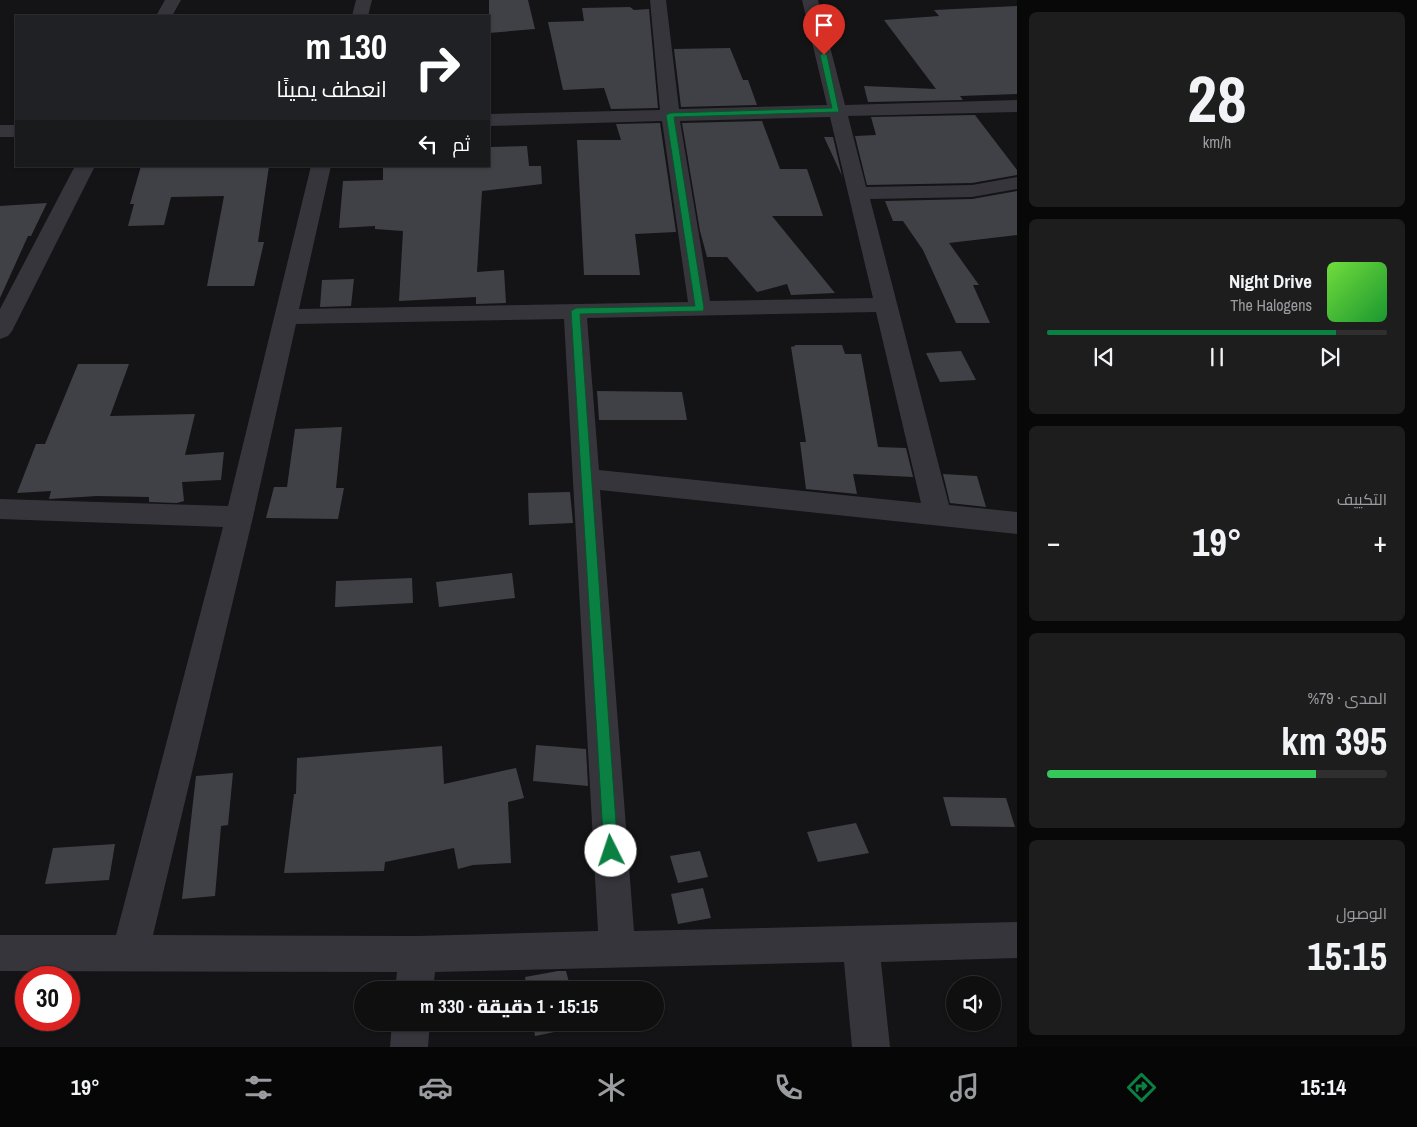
<!DOCTYPE html>
<html lang="ar">
<head>
<meta charset="utf-8">
<style>
	body { margin:0; font-family:"Archivo Narrow",Cairo,sans-serif; background:#1d1d1e; color:#f1f3f6; direction:rtl; height:100vh; display:flex; flex-direction:column; font-size:19px; white-space:nowrap }
	* { box-sizing:border-box; margin:0 }
	p { font-size:16px; color:#9b9c9f }
	.icon { flex:none; width:28px; height:28px; fill:none; stroke:currentColor; stroke-width:2; stroke-linecap:round; stroke-linejoin:round }
	.map { position:relative; flex:1; overflow:hidden; direction:ltr }
	.side { display:flex; flex-direction:column; gap:12px; padding:12px; background:#080809; width:400px }
	.side>* { flex:none }
	.banner { position:absolute; left:15px; top:15px; width:475px; height:152px; border-radius:0px; box-shadow:0 1px 4px #0004,0 0 0 1px #2f2f30; direction:rtl; background:#202124; color:#fff; overflow:hidden }
	.tools { position:absolute; left:946px; top:976px; display:grid; gap:10px }
	.tools a { display:grid; place-items:center; width:55px; height:55px; border-radius:50%; background:#0f0f10; box-shadow:0 1px 4px #0004,0 0 0 1px #2f2f30; font-size:25px }
	.speed { position:absolute; left:15px; top:966px; display:flex; gap:10px; font-size:25px; font-weight:700; text-align:center }
	.speed>* { display:grid; place-content:center; width:65px; height:65px; border-radius:50%; background:#0f0f10; box-shadow:0 1px 4px #0004,0 0 0 1px #2f2f30; line-height:1 }
	.speed .limit { border:8px solid #d22; background:#fff; color:#111 }
	.pin { position:absolute; display:grid; place-items:center; width:42px; height:42px; color:#fff; margin:-51px -21px; border-radius:50% 50% 50% 0; rotate:-45deg; box-shadow:0 0 5px #0007 }
	.pin .icon { rotate:45deg }
	.me { position:absolute; width:55px; margin:-28px; rotate:356deg; stroke-linejoin:round; filter:drop-shadow(0 0 4px #0008) }
	.turn { display:flex; align-items:center; gap:18px; height:105px; padding:0 20px; font-size:22px }
	.turn .icon { width:65px; height:65px; stroke-width:2.5 }
	.turn b { display:block; font-size:35px; line-height:42px }
	.then { display:flex; align-items:center; height:48px; padding:0 20px; background:#0003; gap:10px; font-size:19px }
	.big { font-size:38px; font-weight:800; line-height:1.1 }
	.side .card { flex:1; display:flex; flex-direction:column; justify-content:center; gap:8px; min-width:0; padding:0 18px; border-radius:8px; background:#1d1d1e }
	.side .dial { align-items:center; gap:0 }
	.dial b { font-size:65px; line-height:1 }
	.song { display:flex; align-items:center; gap:15px }
	.cover { width:60px; height:60px; border-radius:8px; background:linear-gradient(135deg,hsl(100 70% 55%),hsl(130 70% 35%)) }
	.played { height:5px; border-radius:2px; background:linear-gradient(90deg,#0b8043 85%,#2f2f30 85%) }
	.keys { display:flex; justify-content:space-around; direction:ltr }
	.heat { display:flex; justify-content:space-between; align-items:center; font-size:28px; direction:ltr }
	.charge { height:8px; border-radius:4px; background:linear-gradient(90deg,#34c759 79%,#2f2f30 0) }
	.trip { position:absolute; left:354px; top:981px; width:310px; height:50px; border-radius:25px; background:#0f0f10; box-shadow:0 1px 4px #0004,0 0 0 1px #2f2f30; font-weight:800; line-height:50px; text-align:center; direction:rtl }
	.dock { display:flex; height:80px; justify-content:space-around; align-items:center; background:#060606; color:#9b9c9f }
	.dock .icon { width:35px; height:35px }
	.dock .on { color:#0b8043 }
	.dock b { font-size:22px; color:#f1f3f6 }
	main { display:flex; flex:1; min-height:0 }
	.map>svg:first-child { display:block }
	.building { fill:#404146 }
	.lines { fill:none; stroke-linecap:round; stroke-linejoin:round }
	.street { fill:#35353b; fill-rule:evenodd }
	.route { fill:#0b8043; stroke:#07532c }
</style>
</head>
<body>
<main>
<section class="side">
<div class="card dial"><b>28</b><p>km/h</p></div>
<div class="card">
<div class="song"><i class="cover"></i><div><b>Night Drive</b><p>The Halogens</p></div></div>
<div class="played"></div>
<div class="keys"><svg class="icon" aria-label="previous" viewBox="0 0 24 24"><path d="M18 5L8 12l10 7zM5 5v14"/></svg><svg class="icon" aria-label="pause" viewBox="0 0 24 24"><path d="M8 5v14M16 5v14"/></svg><svg class="icon" aria-label="next" viewBox="0 0 24 24"><path d="M6 5l10 7-10 7zM19 5v14"/></svg></div>
</div>
<div class="card"><p>التكييف</p>
<div class="heat"><a>−</a><b class="big">19°</b><a>+</a></div>
</div>
<div class="card"><p>المدى · 79%</p><b class="big">395 km</b><div class="charge"></div></div>
<div class="card"><p>الوصول</p><b class="big">15:15</b></div>
</section>
<div class="map">
<svg width="1017" height="1047" viewBox="0 0 1017 1047">
	<rect width="100%" height="100%" fill="#141416"/>
	<g class="building">
		<path d="M 489,0 L 528,0 L 535,29 L 489,33 Z"/>
		<path d="M 1017,6 L 1017,94 L 960,96 L 963,100 L 868,102 L 864,86 L 936,89 L 884,20 L 939,16 L 934,10 Z"/>
		<path d="M 630,7 L 634,10 L 649,9 L 658,108 L 611,109 L 604,88 L 563,90 L 548,22 L 584,21 L 582,8 Z"/>
		<path d="M 730,48 L 743,80 L 748,80 L 757,105 L 681,107 L 674,49 Z"/>
		<path d="M 975,115 L 1017,170 L 1017,175 L 972,183 L 867,185 L 855,136 L 876,135 L 871,117 Z"/>
		<path d="M 762,121 L 780,169 L 807,169 L 823,216 L 772,216 L 835,293 L 791,295 L 787,284 L 757,292 L 727,257 L 707,257 L 700,231 L 682,123 Z"/>
		<path d="M 660,123 L 676,232 L 635,234 L 640,275 L 584,275 L 577,140 L 621,140 L 616,124 Z"/>
		<path d="M 824,137 L 833,137 L 842,176 Z"/>
		<path d="M 527,146 L 529,166 L 541,166 L 542,184 L 482,191 L 477,272 L 504,270 L 506,303 L 476,304 L 476,297 L 399,301 L 403,231 L 375,229 L 375,226 L 339,228 L 343,181 L 383,180 L 383,168 L 489,166 L 489,147 Z"/>
		<path d="M 141,166 L 269,166 L 258,242 L 264,242 L 254,286 L 207,286 L 224,196 L 171,197 L 164,225 L 128,226 L 134,204 L 130,204 Z"/>
		<path d="M 1017,191 L 1017,235 L 949,243 L 979,285 L 973,285 L 990,323 L 956,323 L 923,250 L 903,221 L 893,221 L 885,201 L 972,199 Z"/>
		<path d="M 47,203 L 31,236 L 28,236 L 0,298 L 0,206 Z"/>
		<path d="M 354,279 L 351,306 L 320,307 L 322,280 Z"/>
		<path d="M 795,345 L 842,345 L 845,354 L 861,354 L 878,447 L 906,448 L 913,477 L 853,474 L 857,494 L 806,489 L 800,442 L 806,442 L 791,347 L 795,346 Z"/>
		<path d="M 961,351 L 976,380 L 940,382 L 926,353 Z"/>
		<path d="M 78,364 L 129,364 L 110,416 L 195,414 L 185,455 L 224,452 L 221,480 L 182,482 L 184,501 L 177,503 L 149,502 L 149,497 L 97,496 L 49,499 L 51,491 L 17,493 L 36,444 L 45,444 Z"/>
		<path d="M 597,391 L 682,392 L 687,420 L 599,420 Z"/>
		<path d="M 342,427 L 336,488 L 344,488 L 338,519 L 266,518 L 274,487 L 287,487 L 295,429 Z"/>
		<path d="M 943,474 L 977,476 L 986,507 L 950,503 Z"/>
		<path d="M 570,492 L 573,523 L 529,525 L 528,493 Z"/>
		<path d="M 512,573 L 515,598 L 439,607 L 436,582 Z"/>
		<path d="M 412,578 L 413,603 L 335,607 L 336,581 Z"/>
		<path d="M 536,745 L 586,749 L 588,786 L 533,781 Z"/>
		<path d="M 442,746 L 444,784 L 516,768 L 524,798 L 508,802 L 511,863 L 473,865 L 458,869 L 454,848 L 385,862 L 384,871 L 284,873 L 294,794 L 296,794 L 297,758 Z"/>
		<path d="M 233,773 L 228,825 L 221,826 L 215,896 L 182,899 L 196,776 Z"/>
		<path d="M 943,797 L 1006,798 L 1015,827 L 951,826 Z"/>
		<path d="M 856,823 L 869,853 L 818,862 L 807,832 Z"/>
		<path d="M 115,844 L 109,880 L 45,884 L 53,848 Z"/>
		<path d="M 700,851 L 708,877 L 678,883 L 670,856 Z"/>
		<path d="M 703,888 L 711,918 L 678,924 L 671,894 Z"/>
		<path d="M 558,971 L 566,971 L 571,990 L 527,990 L 525,977 Z"/>
		<path d="M 533,1022 L 578,1022 L 579,1027 L 535,1036 Z"/>
	</g>
	<g class="lines">
		<g class="street">
			<path d="M 165,0 L 181,0 L 172,16 L 156,16 Z"/>
			<path d="M 356,0 L 372,0 L 368,16 L 352,16 Z"/>
			<path d="M 650,0 L 666,0 L 679,109 L 827,105 L 802,0 L 818,0 L 845,105 L 1017,100 L 1017,112 L 848,116 L 866,187 L 972,185 L 1017,177 L 1017,189 L 972,197 L 870,199 L 949,505 L 1017,512 L 1017,534 L 600,490 L 634,931 L 1017,922 L 1017,958 L 881,962 L 890,1047 L 852,1047 L 844,962 L 435,972 L 433,990 L 395,990 L 397,972 L 0,971 L 0,935 L 116,935 L 223,527 L 0,519 L 0,499 L 228,506 L 311,166 L 331,166 L 299,309 L 688,302 L 662,121 L 489,126 L 489,114 L 660,110 ZM 830,117 L 873,298 L 710,301 L 680,121 ZM 876,312 L 921,503 L 599,470 L 587,318 ZM 564,319 L 598,931 L 418,936 L 153,935 L 253,517 L 296,324 Z"/>
			<rect x="0" y="125" width="16" height="12"/>
			<path d="M 75,166 L 95,166 L 12,331 L 8,336 L 0,339 L 0,309 Z"/>
			<path d="M 392,1022 L 430,1022 L 428,1047 L 390,1047 Z"/>
		</g>
	</g>
	<path class="route" d="M 824,53 L 827,55 L 839,112 L 674,117 L 704,308 L 703,311 L 580,314 L 618,851 L 616,856 L 611,858 L 606,856 L 604,851 L 571,311 L 576,308 L 695,306 L 666,115 L 670,113 L 832,108 L 820,55 Z"/>
</svg>
<div class="tools">
<a><svg class="icon" aria-label="sound" viewBox="0 0 24 24"><path d="M4 9h4l5-4v14l-5-4H4zM17 9q2 3 0 6"/></svg></a>
</div>
<div class="speed"><div class="limit">30</div></div>
<div class="pin" style="left:824px;top:55px;background:#d93025"><svg class="icon" aria-label="arrive" viewBox="0 0 24 24"><path d="M6 21V4h12l-3 4 3 4H6"/></svg></div>
<svg class="me" style="left:611px;top:851px" viewBox="-20 -20 40 40"><circle r="19" fill="#fff"/><path d="M0-13L10 11 0 6-10 11z" fill="#0b8043"/></svg>
<div class="trip">15:15 · 1 دقيقة · 330 m</div>
<div class="banner">
<div class="turn"><svg class="icon" aria-label="right" viewBox="0 0 24 24"><path d="M7 20v-9h11M14 6l5 5-5 5"/></svg><div><b>130 m</b>انعطف يمينًا</div></div>
<div class="then">ثم<svg class="icon" aria-label="left" viewBox="0 0 24 24"><path d="M17 20v-9H6M10 6l-5 5 5 5"/></svg></div>
</div>
</div>
</main>
<nav class="dock">
<b>15:14</b>
<svg class="icon on" aria-label="directions" viewBox="0 0 24 24"><path d="M12 3l9 9-9 9-9-9zM9 14v-3h6M13 9l2 2-2 2"/></svg>
<svg class="icon" aria-label="music" viewBox="0 0 24 24"><path d="M9 18V5l10-2v13"/><circle cx="6" cy="18" r="3"/><circle cx="16" cy="16" r="3"/></svg>
<svg class="icon" aria-label="phone" viewBox="0 0 24 24"><path d="M5 4h4l2 5-3 2q2 4 5 5l2-3 5 2v4C11 20 4 13 5 4z"/></svg>
<svg class="icon" aria-label="climate" viewBox="0 0 24 24"><path d="M12 3v18M4 7l16 10M4 17L20 7"/></svg>
<svg class="icon" aria-label="car" viewBox="0 0 24 24"><path d="M5 17H2v-5l4-1 3-4h7l3 4 3 1v5h-3M9 17h6M6 11h13"/><circle cx="7" cy="17" r="2"/><circle cx="17" cy="17" r="2"/></svg>
<svg class="icon" aria-label="filters" viewBox="0 0 24 24"><path d="M4 7h16M4 17h16"/><circle cx="9" cy="7" r="2"/><circle cx="15" cy="17" r="2"/></svg>
<b>19°</b>
</nav>
</body>
</html>
